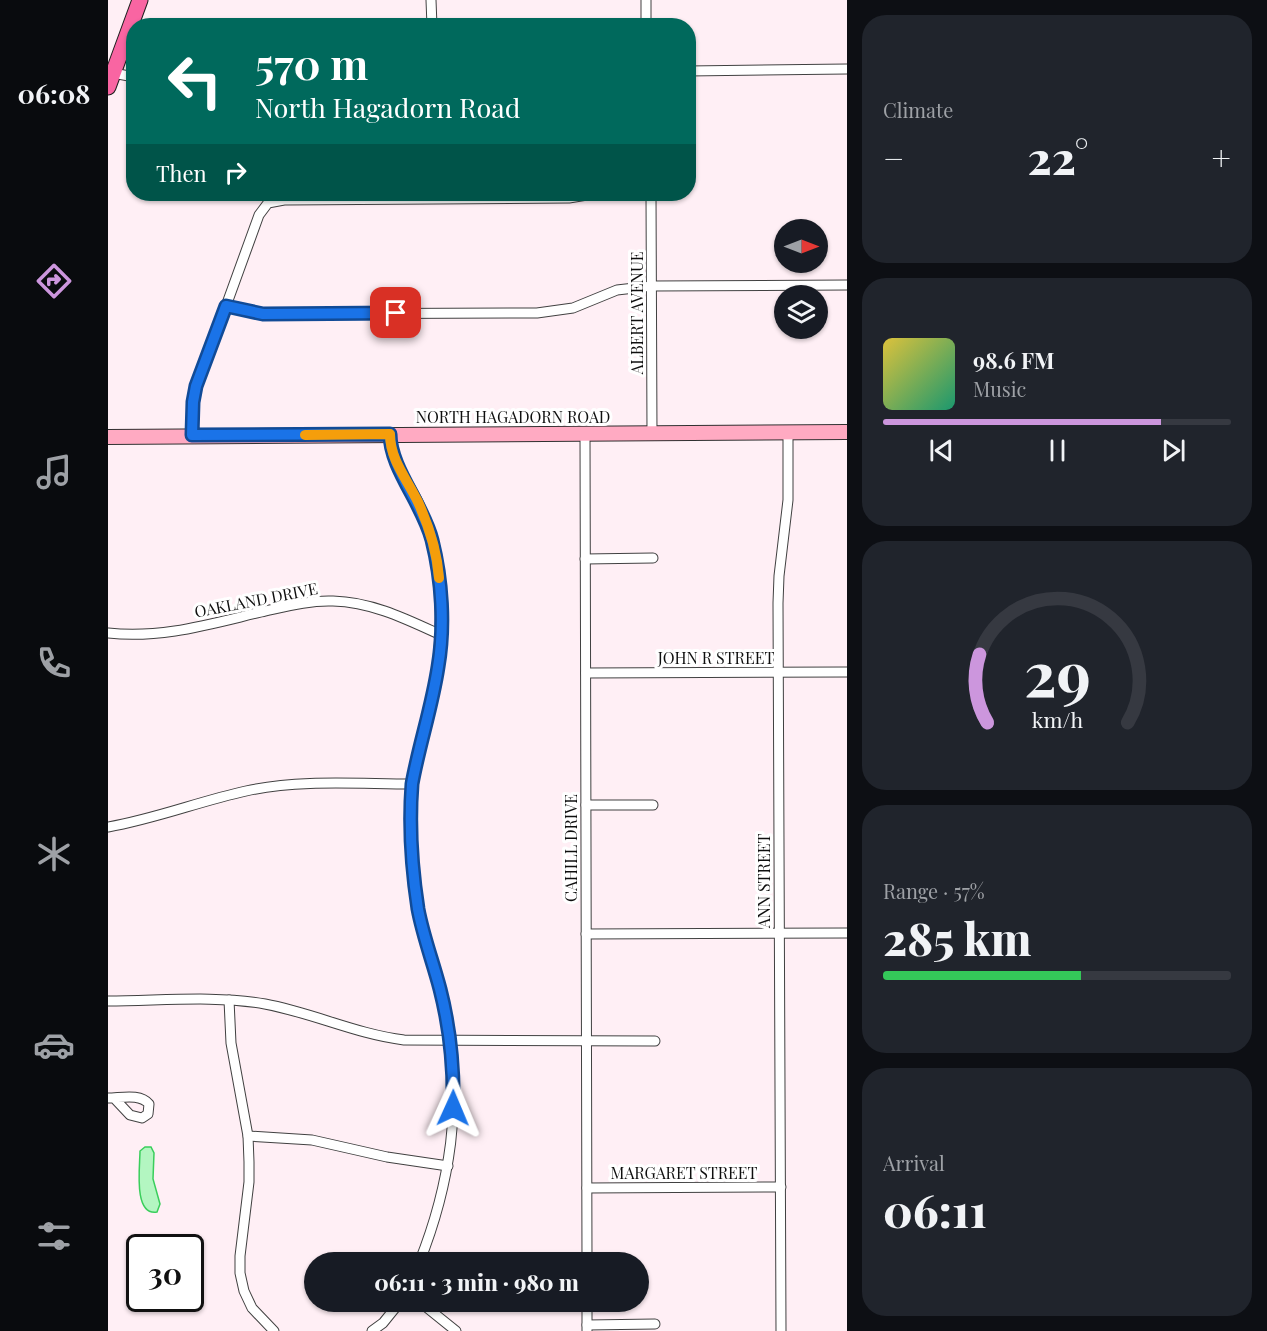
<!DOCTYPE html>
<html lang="en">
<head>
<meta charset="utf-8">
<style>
	body { margin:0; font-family:"Playfair Display",serif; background:#20242c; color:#f1f3f6; height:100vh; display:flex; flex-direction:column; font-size:22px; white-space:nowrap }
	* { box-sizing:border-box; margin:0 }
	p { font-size:20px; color:#9ea1a6 }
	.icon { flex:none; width:33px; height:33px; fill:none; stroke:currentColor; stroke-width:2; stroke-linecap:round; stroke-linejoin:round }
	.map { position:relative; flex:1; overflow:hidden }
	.panel { display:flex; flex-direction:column; gap:15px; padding:15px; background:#0d0f14; width:420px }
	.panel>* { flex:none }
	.hud { position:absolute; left:18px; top:18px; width:570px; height:183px; border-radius:24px; box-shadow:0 2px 4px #0004; background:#00695c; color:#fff; overflow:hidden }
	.needle { width:39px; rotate:90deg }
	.controls { position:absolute; left:666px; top:219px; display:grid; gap:12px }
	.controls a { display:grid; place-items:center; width:54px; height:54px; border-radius:50%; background:#171b24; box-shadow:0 2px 4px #0004; font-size:30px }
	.speed { position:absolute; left:18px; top:1234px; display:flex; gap:12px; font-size:30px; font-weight:700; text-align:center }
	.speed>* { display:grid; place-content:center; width:78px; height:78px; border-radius:50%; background:#171b24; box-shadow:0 2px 4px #0004; line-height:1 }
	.speed .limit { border:3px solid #111; border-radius:9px; background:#fff; color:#111 }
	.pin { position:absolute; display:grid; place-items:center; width:51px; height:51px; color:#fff; margin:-26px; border-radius:12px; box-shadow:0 3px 9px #0006 }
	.me { position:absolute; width:66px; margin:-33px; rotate:1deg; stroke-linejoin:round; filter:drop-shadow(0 0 4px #0008) }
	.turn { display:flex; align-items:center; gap:21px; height:126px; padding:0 30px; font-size:27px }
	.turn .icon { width:78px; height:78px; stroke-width:2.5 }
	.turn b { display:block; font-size:42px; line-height:51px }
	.then { display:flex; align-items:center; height:57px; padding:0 30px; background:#0003; gap:12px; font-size:22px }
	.big { font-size:45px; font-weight:800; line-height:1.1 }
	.panel .tile { flex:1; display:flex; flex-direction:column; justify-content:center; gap:9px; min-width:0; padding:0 21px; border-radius:24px; background:#20242c }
	.panel .dial { align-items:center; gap:0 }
	.dial svg { height:156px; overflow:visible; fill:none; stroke:#363941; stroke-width:7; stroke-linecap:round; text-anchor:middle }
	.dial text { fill:#f1f3f6; stroke:none }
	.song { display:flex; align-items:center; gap:18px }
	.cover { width:72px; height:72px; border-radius:9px; background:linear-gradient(135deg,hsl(50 70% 55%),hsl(160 70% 35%)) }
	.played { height:6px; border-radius:3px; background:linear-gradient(90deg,#cc96dd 80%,#363941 80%) }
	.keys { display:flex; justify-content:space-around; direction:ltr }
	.heat { display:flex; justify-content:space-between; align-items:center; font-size:33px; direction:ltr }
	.charge { height:9px; border-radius:4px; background:linear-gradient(90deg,#34c759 57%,#363941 0) }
	.trip { position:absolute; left:196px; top:1252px; width:345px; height:60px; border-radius:30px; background:#171b24; box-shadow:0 2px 4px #0004; font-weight:800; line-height:60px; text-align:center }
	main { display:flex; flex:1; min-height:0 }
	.dock { display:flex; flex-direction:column; width:108px; justify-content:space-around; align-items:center; background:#090b0e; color:#9ea1a6 }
	.dock .icon { width:42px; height:42px }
	.dock .current { color:#cc96dd }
	.dock b { font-size:27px; color:#f1f3f6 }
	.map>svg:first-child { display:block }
	.water { fill:#b3f6c1; stroke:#3ace5c; stroke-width:1.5 }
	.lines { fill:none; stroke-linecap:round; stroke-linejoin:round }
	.street-casing { stroke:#414141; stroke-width:11 }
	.secondary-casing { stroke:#303030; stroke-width:16 }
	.primary-casing { stroke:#1f1f1f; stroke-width:17 }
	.street { stroke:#fff; stroke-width:9 }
	.secondary { stroke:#ffaac2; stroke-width:14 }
	.primary { stroke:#f965a2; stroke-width:15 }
	.route-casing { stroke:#114b97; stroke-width:15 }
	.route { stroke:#1a73e8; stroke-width:10 }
	.slow { stroke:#f59e0b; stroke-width:10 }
	.labels { text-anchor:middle; stroke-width:6; stroke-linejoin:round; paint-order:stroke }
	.street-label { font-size:16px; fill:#0e0e0e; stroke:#fff }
</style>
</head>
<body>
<main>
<nav class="dock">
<b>06:08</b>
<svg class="icon current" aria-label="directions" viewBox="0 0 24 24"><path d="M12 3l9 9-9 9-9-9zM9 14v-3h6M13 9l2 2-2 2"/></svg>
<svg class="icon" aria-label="music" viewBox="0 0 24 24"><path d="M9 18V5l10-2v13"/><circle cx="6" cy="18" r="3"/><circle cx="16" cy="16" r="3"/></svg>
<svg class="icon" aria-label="phone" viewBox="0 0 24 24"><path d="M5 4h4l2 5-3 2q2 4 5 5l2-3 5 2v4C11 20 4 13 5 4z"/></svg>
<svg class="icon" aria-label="climate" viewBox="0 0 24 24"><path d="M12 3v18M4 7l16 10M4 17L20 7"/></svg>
<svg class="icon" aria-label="car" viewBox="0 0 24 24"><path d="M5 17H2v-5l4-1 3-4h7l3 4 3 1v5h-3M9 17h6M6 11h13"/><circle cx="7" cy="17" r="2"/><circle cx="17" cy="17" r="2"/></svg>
<svg class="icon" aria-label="filters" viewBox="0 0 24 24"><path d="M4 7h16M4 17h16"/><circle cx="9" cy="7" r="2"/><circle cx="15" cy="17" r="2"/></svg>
</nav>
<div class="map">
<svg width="739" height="1331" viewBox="0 0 739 1331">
	<rect width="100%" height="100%" fill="#ffeff5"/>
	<path class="water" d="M 37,1147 L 43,1147 L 46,1153 L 45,1179 L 52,1204 L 49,1212 C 25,1216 32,1166 32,1151 Z"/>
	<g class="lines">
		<g class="street-casing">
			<g id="street">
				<path d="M 323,0 L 324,26"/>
				<path d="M 538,0 L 538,26"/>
				<path d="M 580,71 L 739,69"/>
				<path d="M 5,73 L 26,77"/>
				<path d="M 543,194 L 544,433"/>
				<path d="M 118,306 L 155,314 L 429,313 L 465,308 L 509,290 L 544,286 L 739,285"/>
				<path d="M 477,433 L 479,1263"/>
				<path d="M 282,434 C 282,459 298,478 309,500 C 320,523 328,548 330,573 C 335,621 332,666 321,713 C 314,742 303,771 303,801 C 303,837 304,875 311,909 C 317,947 332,982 339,1019 C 355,1101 342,1186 311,1263"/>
				<path d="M 84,435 L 85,402 L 89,386 L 151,215 L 160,203 L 176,200 L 461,198 L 485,194"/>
				<path d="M 477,559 L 545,558"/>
				<path d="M 0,633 C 53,639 102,624 153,612 C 176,607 201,600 225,601 C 264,602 298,619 333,635"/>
				<path d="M 478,673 L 739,672"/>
				<path d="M 478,805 L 545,805"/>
				<path d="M 0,827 C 47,819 92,801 138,791 C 192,779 250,784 304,784"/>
				<path d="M 478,934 L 739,933"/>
				<path d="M 121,1000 L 123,1043 L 140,1136 L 141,1162 L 141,1182 L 132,1256 L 132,1273 L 136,1291 L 144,1308 L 166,1331"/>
				<path d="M 0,1001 C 51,1001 107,995 157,1004 C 205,1013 248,1034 296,1040 L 547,1041"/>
				<path d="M 0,1098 C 13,1098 32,1093 41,1104 L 40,1114 L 34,1118 L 22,1115 L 6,1098"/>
				<path d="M 140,1136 L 204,1140 L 279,1157 L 340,1166"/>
				<path d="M 479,1188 L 673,1187"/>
				<path d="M 312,1302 L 348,1331"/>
				<path d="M 479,1302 L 479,1330"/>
				<path d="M 479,1325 L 547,1324"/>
				<path d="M 264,1331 L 275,1323 L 292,1302"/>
				<path d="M 673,1331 L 670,603 L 671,576 L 680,500 L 680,432"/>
			</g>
		</g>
		<g class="secondary-casing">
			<path id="secondary" d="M 0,437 L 739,432"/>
		</g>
		<g class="primary-casing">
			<path id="primary" d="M 0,87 L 32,0"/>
		</g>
		<use href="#street" class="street"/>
		<use href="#secondary" class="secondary"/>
		<use href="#primary" class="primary"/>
	</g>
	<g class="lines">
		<g class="route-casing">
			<path id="route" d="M 288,313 L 155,314 L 118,306 L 88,386 L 85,402 L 84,435 L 282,434 C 282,468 315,504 324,540 C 334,580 337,626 330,667 C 324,707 311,745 304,784 C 301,823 304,870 310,909 C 315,936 325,962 332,989 C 342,1028 346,1068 345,1108"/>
		</g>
		<use href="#route" class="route"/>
		<path class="slow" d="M 197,435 L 282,434 C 282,460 299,479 310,502 C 321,526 329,551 331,578"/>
	</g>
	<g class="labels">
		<g class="street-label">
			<text transform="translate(529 313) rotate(-90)" y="6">ALBERT AVENUE</text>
			<text x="405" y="423">NORTH HAGADORN ROAD</text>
			<text transform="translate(148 600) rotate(-11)" y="6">OAKLAND DRIVE</text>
			<text x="608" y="664">JOHN R STREET</text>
			<text transform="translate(463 848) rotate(-90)" y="6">CAHILL DRIVE</text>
			<text transform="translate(656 881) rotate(-90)" y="6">ANN STREET</text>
			<text x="576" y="1179">MARGARET STREET</text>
		</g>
	</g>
</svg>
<div class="controls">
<a><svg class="needle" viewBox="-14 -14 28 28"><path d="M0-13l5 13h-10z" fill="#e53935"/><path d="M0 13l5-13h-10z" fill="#9ea1a6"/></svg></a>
<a><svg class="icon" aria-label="layers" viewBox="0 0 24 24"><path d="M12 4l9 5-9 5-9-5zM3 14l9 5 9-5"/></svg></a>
</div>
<div class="speed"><div class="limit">30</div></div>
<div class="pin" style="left:288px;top:313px;background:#d93025"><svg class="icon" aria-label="arrive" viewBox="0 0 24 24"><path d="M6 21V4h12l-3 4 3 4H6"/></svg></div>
<svg class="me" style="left:345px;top:1108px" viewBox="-20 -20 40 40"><path d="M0-17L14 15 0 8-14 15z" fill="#1a73e8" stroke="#fff" stroke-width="4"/></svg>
<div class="trip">06:11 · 3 min · 980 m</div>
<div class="hud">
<div class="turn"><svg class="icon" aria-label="left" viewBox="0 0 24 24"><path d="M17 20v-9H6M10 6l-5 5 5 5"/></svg><div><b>570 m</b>North Hagadorn Road</div></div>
<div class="then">Then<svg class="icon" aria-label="right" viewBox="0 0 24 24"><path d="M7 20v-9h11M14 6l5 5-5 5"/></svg></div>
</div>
</div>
<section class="panel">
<div class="tile"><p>Climate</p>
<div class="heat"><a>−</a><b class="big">22°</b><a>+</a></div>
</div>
<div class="tile">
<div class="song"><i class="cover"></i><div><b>98.6 FM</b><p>Music</p></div></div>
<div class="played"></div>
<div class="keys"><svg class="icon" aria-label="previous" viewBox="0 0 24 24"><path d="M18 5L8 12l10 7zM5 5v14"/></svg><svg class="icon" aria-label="pause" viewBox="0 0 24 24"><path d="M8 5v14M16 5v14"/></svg><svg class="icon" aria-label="next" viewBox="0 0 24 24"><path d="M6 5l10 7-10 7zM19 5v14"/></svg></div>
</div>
<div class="tile dial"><svg viewBox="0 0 100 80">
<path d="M14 69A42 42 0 1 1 86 69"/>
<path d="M14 69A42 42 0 0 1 10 34" stroke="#cc96dd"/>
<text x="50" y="56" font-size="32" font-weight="700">29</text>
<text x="50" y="72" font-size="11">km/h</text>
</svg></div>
<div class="tile"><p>Range · 57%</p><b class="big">285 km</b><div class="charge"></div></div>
<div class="tile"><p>Arrival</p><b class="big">06:11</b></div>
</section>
</main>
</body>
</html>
